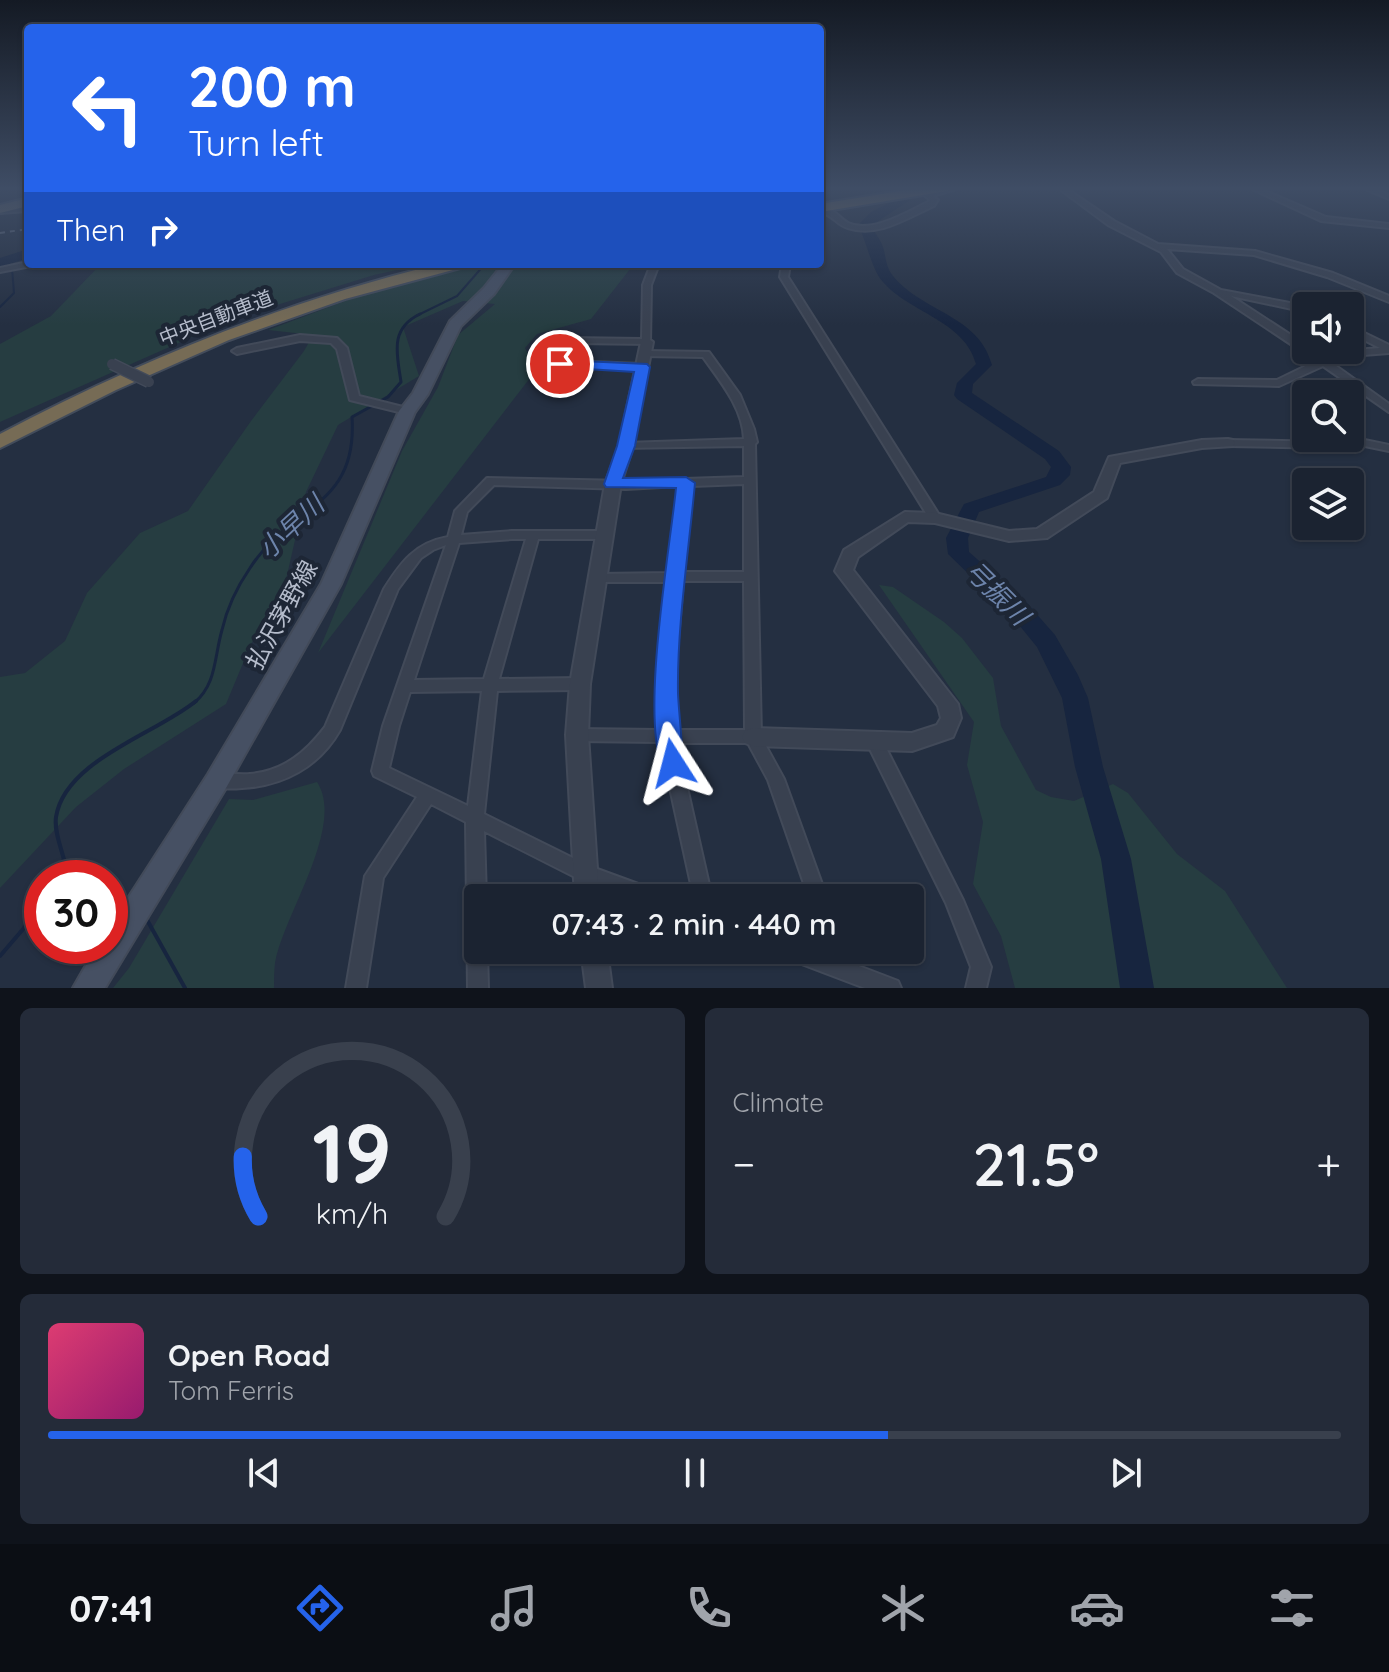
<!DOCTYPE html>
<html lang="en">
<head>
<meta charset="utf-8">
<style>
	body { margin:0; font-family:Quicksand,"Noto Sans JP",sans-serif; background:#242b39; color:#f1f3f6; height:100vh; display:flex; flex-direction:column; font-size:30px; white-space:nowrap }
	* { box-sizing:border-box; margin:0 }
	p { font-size:26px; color:#a0a4ab }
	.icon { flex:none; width:44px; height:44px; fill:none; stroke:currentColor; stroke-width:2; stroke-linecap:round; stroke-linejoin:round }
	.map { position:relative; height:988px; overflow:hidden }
	.side { display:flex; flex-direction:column; gap:20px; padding:20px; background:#0f131b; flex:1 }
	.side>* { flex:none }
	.banner { position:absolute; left:24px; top:24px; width:800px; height:244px; border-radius:8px; box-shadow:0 2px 6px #0004,0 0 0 2px #39404d; background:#2563eb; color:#fff; overflow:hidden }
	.buttons { position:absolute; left:1292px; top:292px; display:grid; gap:16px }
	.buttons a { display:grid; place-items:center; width:72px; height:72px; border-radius:8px; background:#1b2331; box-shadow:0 2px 6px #0004,0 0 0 2px #39404d; font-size:40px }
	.speed { position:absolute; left:24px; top:860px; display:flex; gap:16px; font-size:40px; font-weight:700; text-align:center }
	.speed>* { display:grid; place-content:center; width:104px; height:104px; border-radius:50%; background:#1b2331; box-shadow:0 2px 6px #0004,0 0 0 2px #39404d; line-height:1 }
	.speed .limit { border:12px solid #d22; background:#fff; color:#111 }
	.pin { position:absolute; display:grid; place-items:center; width:68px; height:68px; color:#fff; margin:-34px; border:4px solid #fff; border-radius:50%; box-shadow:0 2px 8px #0007 }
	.me { position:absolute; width:88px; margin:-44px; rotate:351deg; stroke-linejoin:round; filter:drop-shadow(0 0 6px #0008) }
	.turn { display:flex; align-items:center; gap:28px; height:168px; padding:0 32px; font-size:36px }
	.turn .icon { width:104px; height:104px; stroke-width:2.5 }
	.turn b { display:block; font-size:56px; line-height:68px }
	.then { display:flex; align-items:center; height:76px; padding:0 32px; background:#0003; gap:16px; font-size:30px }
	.big { font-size:60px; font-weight:600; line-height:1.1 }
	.side .card { flex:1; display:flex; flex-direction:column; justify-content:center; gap:12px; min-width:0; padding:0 28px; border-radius:12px; background:#242b39 }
	.side .dial { align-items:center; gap:0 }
	.dial svg { height:208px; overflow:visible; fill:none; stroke:#39404d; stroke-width:7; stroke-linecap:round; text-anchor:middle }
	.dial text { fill:#f1f3f6; stroke:none }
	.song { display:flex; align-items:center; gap:24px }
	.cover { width:96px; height:96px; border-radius:12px; background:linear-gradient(135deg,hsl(340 70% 55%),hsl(320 70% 35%)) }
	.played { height:8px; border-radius:4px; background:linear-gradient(90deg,#2563eb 65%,#39404d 65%) }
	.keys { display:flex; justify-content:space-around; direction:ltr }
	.heat { display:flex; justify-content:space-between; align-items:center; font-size:44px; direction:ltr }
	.side .tiles { flex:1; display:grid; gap:20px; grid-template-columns:1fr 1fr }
	.card:last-child { grid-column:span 2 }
	.trip { position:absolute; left:464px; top:884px; width:460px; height:80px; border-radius:8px; background:#1b2331; box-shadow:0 2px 6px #0004,0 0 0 2px #39404d; font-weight:600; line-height:80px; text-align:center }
	.dock { display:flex; height:128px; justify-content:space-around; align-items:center; background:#0b0e14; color:#a0a4ab }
	.dock .icon { width:56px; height:56px }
	.dock .on { color:#2563eb }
	.dock b { font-size:36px; color:#f1f3f6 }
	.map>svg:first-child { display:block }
	.green { fill:#263d41 }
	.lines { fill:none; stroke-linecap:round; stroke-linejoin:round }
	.stream-far2 { stroke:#17253f; stroke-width:2 }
	.stream-far1 { stroke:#17253f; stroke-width:3 }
	.stream { stroke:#17253f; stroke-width:4 }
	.river { fill:#17253f; fill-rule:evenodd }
	.minor-casing { stroke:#424a59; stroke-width:4 }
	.tertiary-casing { stroke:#424a59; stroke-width:4 }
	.secondary-casing { stroke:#424a59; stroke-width:4 }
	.trunk-casing { stroke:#434c5b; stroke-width:4 }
	.motorway-casing { stroke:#434c5b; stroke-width:4 }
	.minor { fill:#394150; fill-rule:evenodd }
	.tertiary { fill:#394150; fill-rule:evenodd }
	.secondary { fill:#465063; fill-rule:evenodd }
	.trunk { fill:#666662; fill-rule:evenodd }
	.motorway { fill:#766b55; fill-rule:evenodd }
	.rail { stroke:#5b6577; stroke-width:2; stroke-dasharray:5 5; stroke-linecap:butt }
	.minor-bridge-casing { stroke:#424a59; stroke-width:13; stroke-linecap:butt }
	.minor-bridge { stroke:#394150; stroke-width:10 }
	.route { fill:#2563eb; stroke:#184099; stroke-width:2 }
	.labels { text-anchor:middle; stroke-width:8; stroke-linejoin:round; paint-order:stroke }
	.far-street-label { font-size:20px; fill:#b5bccb; stroke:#1d2635 }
	.street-label { font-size:24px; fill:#b5bccb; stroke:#1d2635 }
	.water-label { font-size:26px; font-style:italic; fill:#6d84ab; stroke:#1d2635 }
</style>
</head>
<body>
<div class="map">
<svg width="1389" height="988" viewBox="0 0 1389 988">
	<rect width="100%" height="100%" fill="#242f41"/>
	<g class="green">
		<path d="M 101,264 L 424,264 L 374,275 L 235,318 L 0,422 L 0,344 L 51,316 Z"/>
		<path d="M 456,264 L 634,264 L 591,319 L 537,334 L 525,348 L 537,369 L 318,653 L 402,451 L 438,387 L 458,335 L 495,304 L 463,301 L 403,327 L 419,376 L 338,425 L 306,492 L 282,597 L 251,644 L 226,704 L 124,769 L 76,807 L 0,888 L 0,677 L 25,673 L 65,641 L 87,593 L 140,533 L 188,511 L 251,421 L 304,351 L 313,335 L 268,330 L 377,289 Z"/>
		<path d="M 879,585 L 893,587 L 944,622 L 962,638 L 993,678 L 1001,726 L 1036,790 L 1051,797 L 1074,801 L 1113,784 L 1128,793 L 1177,854 L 1225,891 L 1287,988 L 1015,988 L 1001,936 L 973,884 L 983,822 L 967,765 L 974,722 Z"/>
		<path d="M 317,782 C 346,826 283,916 275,963 C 274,971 274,980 274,988 L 113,988 L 129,968 L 229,799 L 253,800 Z"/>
	</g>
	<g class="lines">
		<g class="stream-far2">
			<path d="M 0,307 L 14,293 L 12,268 L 2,262"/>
			<path d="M 416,316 L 457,296 L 485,264"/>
		</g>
		<path class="stream-far1" d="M 194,703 C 217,684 214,657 222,630 C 227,608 237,587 250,568 C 291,504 358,508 352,417 L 388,397 L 401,382 C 397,354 389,329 420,314"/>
		<g class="stream">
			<path d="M 64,860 L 89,878"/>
			<path d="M 51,878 L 64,860 C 61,847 54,831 56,817 C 65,760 156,734 196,701"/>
			<path d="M 110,894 L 119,900"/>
			<path d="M 146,918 L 185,988"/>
			<path d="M 0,956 L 24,928 L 42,895"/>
		</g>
		<g class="river">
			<path d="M 892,187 L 904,187 L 910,200 L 871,226 C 875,233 880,239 883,247 C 886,257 886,268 893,276 C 922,312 979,315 992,365 L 973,384 L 972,393 L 1059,451 L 1071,467 L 1070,475 L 1060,485 L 979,512 L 968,538 L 969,552 L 1026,602 L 1055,635 L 1078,675 L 1088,698 L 1103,767 L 1131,859 L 1154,988 L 1120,988 L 1101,859 L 1075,767 L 1062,698 L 1037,647 L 1010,614 L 948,554 L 946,538 L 964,504 L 1046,477 L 1051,467 L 1045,459 L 957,399 L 954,395 L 957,383 L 976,364 C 965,321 910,313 883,282 C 872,271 867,242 858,225 L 871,212 L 897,199 Z"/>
			<path d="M 28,249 L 28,258 L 0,267 L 0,258 Z"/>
		</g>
		<g class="minor-casing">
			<g id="minor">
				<path d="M 952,187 L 962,187 L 933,196 L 938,200 L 934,206 C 907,218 878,238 848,228 C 836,225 833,214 820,213 L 820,209 C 839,210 835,215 848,223 C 872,234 907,212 928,202 L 930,200 L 924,195 L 926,194 Z"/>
				<path d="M 1057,187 L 1064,187 L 1114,221 L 1158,244 L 1255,251 L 1333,273 L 1389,296 L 1389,302 L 1327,277 L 1254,255 L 1167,249 L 1183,269 L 1221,290 L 1306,306 L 1306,312 L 1231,296 L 1306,345 L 1306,350 L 1313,350 L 1318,353 L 1380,348 L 1350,333 L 1350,326 L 1389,345 L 1389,353 L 1325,358 L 1389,404 L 1389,412 L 1323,366 L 1279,386 L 1194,384 L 1193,382 L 1198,379 L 1277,380 L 1316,361 L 1214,293 L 1177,273 L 1161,252 L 1108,225 Z"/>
				<path d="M 1248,187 L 1256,187 L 1326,217 L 1389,224 L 1389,228 L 1321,221 Z"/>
				<path d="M 1360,187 L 1369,187 L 1389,195 L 1389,199 Z"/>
				<path d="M 28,262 L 28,264 L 32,264 L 31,266 L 0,272 L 0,268 Z"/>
				<path d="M 651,264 L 659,264 L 651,285 L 650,344 L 574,343 L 566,361 L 642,364 L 646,365 L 646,369 L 557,366 L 555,364 L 567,338 L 642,339 L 643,285 Z"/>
				<path d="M 782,264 L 790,264 L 788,277 L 941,518 L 939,521 L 935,522 L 929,518 L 780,277 Z"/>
				<path d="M 300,335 L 337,338 L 347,348 L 359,396 L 411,409 L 412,411 L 407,414 L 350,400 L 337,349 L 331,343 L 300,341 L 237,354 L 232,351 L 237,348 Z"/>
				<path d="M 645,351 L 709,352 L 740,395 L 754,429 L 757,442 L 755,444 L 761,737 L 784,779 L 827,898 L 809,898 L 768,780 L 748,743 L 677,743 L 712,898 L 694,898 L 660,742 L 577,741 L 571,740 L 569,735 L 571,730 L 577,729 L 659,730 L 658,687 L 670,582 L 598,582 L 593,581 L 591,578 L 593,575 L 598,574 L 671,573 L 680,486 L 626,489 L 494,485 L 467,512 L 461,535 L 512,531 L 603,531 L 609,535 L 603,539 L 538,539 L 499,679 L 580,678 L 585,680 L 588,684 L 585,688 L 580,690 L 497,691 L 484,814 L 589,866 L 660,892 L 662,898 L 630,898 L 577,878 L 484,831 L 486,898 L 478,898 L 478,950 L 487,950 L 488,988 L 468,988 L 466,822 L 431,804 L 383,878 L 366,988 L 346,988 L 365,876 L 417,797 L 374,776 L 372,771 L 383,726 L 446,545 L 433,550 L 421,558 L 398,589 L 340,730 C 319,767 283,786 242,788 C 232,789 221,789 211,786 L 209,781 L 211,776 C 223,772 237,775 250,774 C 284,771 306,752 325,727 L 384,589 C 401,562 415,543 448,537 L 455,511 L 487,478 L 626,481 L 744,477 L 744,446 L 622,448 L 620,446 L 626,443 L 744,439 C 743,408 720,381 703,357 L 642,356 L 640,354 ZM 744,484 L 744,572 L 684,572 L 692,486 ZM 512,539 L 526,539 L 484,679 L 414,680 L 459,543 ZM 683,581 L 744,581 L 745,730 L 675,730 L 674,687 ZM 482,691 L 468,806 L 389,768 L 399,726 L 410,692 Z"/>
				<path d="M 1355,438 L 1389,445 L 1389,451 L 1355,444 L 1329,448 L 1228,446 L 1222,443 L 1228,440 L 1329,442 Z"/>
				<path d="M 875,736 L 881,738 L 963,900 L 991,967 L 986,988 L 966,988 L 971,967 L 946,903 L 867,743 L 869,738 Z"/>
				<path d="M 780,950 L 816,950 L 828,955 L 826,950 L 846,950 L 851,963 L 898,981 L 901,988 L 865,988 L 783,957 Z"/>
			</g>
		</g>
		<g class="tertiary-casing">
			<g id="tertiary">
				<path d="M 28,205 L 28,211 L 0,213 L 0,207 Z"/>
				<path d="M 647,338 L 653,342 L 633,446 L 621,484 L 590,684 L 588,735 L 599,898 L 575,898 L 566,735 L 570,684 L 605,484 L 619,446 L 641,342 Z"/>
				<path d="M 1228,439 L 1233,440 L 1235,443 L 1233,446 L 1202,448 L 1120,463 L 1107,498 L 1047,538 L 1009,541 L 935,523 L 908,522 L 858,557 L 853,570 L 958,704 L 961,718 L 953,737 L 912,751 L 753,746 L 745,743 L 742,737 L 745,731 L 753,728 L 912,733 L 937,725 L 941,718 L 938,706 L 835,571 L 844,550 L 905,512 L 935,513 L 1009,531 L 1037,529 L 1094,492 L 1109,457 L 1202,440 Z"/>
				<path d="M 581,950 L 607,950 L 612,988 L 586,988 Z"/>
			</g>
		</g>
		<g class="secondary-casing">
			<path id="secondary" d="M 503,264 L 515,264 L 494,294 L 461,326 L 428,394 L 415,412 L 341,584 L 226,788 L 105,988 L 73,988 L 97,946 L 110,946 L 110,926 L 208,774 L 321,584 L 399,411 L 413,393 L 450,321 L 484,288 Z"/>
		</g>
		<g class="trunk-casing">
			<path id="trunk" d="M 28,198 L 28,206 L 0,213 L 0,205 Z"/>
		</g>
		<g class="motorway-casing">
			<g id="motorway">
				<path d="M 925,187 L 953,187 L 947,191 L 820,212 L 820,204 Z"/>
				<path d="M 440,264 L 467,264 L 464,267 L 345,299 L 229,340 L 116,390 L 0,448 L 0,434 C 141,360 285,301 440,264 Z"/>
			</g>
		</g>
		<use href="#minor" class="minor"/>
		<use href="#tertiary" class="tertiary"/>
		<use href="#secondary" class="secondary"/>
		<use href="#trunk" class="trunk"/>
		<use href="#motorway" class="motorway"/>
		<path class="rail" d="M 0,233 L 28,229"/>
		<g class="minor-bridge-casing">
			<path id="minor-bridge" d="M 112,364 L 149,382"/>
		</g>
		<use href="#minor-bridge" class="minor-bridge"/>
	</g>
	<linearGradient id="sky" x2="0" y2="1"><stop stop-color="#141a24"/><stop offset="0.58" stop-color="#3f4d65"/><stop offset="1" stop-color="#3f4d65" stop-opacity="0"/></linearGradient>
	<rect width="1389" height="325" fill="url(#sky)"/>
	<path class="route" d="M 560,360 L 647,364 L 650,367 L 635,446 L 623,478 L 686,477 L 695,483 C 689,549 677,626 678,692 C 678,706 685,764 682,771 L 673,774 L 664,771 C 639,721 670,549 676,488 L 606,487 L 604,484 L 617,446 L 634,372 L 554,367 L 552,364 Z"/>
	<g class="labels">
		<g class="far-street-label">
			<text transform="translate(216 318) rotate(-21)" y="7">中央自動車道</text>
		</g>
		<g class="street-label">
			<text transform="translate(282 615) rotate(-61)" y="8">払沢茅野線</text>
		</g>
		<g class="water-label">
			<text transform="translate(291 527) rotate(-43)" y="9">小早川</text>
			<text transform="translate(997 593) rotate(45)" y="9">弓振川</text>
		</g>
	</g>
</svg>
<div class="buttons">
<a><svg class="icon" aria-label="sound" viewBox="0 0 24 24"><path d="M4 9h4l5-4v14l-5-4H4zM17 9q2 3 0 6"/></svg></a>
<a><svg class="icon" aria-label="search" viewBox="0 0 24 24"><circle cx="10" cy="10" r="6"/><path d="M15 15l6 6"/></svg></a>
<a><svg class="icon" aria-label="layers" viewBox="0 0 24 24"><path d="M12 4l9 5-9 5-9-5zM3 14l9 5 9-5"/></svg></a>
</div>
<div class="speed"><div class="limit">30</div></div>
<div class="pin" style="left:560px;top:364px;background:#d93025"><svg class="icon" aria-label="arrive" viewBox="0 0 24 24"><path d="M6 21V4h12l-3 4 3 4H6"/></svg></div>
<svg class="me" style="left:673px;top:763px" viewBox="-20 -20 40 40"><path d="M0-17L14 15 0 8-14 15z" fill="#2563eb" stroke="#fff" stroke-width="4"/></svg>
<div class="trip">07:43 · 2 min · 440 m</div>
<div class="banner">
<div class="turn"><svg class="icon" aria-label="left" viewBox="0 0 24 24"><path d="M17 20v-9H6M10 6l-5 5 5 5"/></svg><div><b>200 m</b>Turn left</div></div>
<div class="then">Then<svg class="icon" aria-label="right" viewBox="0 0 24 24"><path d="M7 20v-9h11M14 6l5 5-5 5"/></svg></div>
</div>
</div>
<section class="side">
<div class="tiles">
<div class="card dial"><svg viewBox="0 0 100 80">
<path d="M14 69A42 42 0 1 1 86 69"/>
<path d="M14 69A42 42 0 0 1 8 46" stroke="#2563eb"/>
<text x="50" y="56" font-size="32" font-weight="700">19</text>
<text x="50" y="72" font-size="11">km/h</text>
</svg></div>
<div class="card"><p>Climate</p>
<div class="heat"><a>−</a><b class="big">21.5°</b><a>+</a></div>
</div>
<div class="card">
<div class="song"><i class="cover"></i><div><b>Open Road</b><p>Tom Ferris</p></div></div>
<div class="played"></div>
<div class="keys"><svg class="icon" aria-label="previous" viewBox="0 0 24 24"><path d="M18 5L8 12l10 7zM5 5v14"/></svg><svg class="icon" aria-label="pause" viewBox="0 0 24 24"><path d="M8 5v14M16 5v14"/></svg><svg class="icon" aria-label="next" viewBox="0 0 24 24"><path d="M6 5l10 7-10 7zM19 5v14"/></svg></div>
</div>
</div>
</section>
<nav class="dock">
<b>07:41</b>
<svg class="icon on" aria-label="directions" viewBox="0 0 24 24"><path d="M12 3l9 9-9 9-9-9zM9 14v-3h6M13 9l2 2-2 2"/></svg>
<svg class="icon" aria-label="music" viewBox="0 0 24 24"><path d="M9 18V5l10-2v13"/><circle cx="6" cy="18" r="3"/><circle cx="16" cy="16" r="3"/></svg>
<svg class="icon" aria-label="phone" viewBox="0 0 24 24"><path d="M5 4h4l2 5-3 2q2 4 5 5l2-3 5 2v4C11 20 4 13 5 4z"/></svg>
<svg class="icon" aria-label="climate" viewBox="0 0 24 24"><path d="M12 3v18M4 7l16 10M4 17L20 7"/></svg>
<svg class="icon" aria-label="car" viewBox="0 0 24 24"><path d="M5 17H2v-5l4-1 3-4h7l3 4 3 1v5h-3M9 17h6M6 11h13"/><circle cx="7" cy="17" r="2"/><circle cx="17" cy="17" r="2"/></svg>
<svg class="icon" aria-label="filters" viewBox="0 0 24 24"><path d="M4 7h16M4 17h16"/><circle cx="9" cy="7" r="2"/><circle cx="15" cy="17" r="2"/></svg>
</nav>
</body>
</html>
